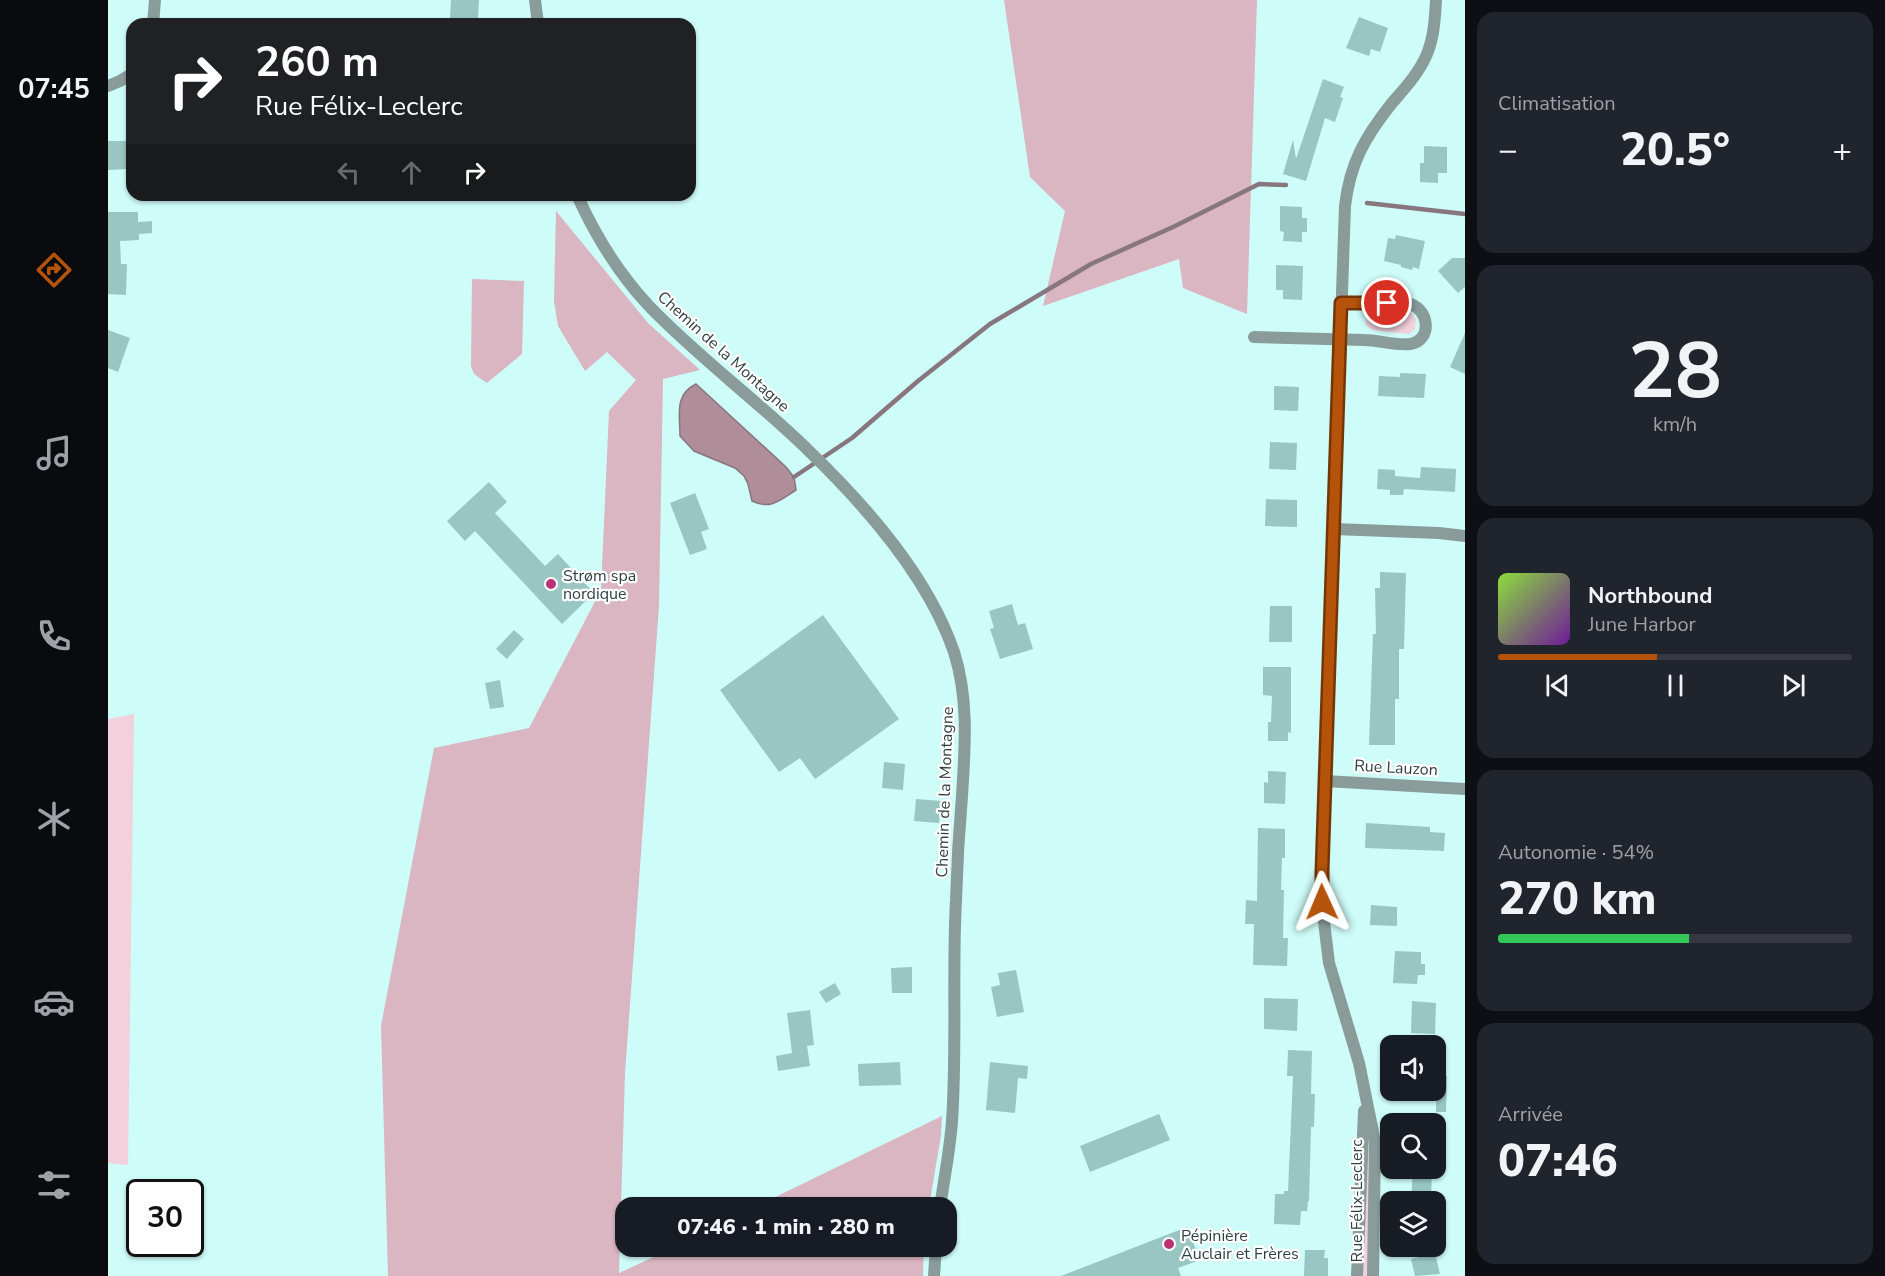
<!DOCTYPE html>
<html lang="fr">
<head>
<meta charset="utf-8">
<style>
	body { margin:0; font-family:"Nunito Sans",sans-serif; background:#20242c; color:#f1f3f6; height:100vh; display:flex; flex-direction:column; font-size:22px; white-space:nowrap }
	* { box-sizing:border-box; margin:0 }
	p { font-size:20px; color:#9ea1a6 }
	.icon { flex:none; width:33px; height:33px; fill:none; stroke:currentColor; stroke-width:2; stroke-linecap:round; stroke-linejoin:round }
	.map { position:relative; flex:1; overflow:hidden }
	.drawer { display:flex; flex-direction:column; gap:12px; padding:12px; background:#0d0f14; width:420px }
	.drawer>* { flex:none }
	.top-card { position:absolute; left:18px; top:18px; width:570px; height:183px; border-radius:18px; box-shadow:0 2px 4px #0004; background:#202124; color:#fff; overflow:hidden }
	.tools { position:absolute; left:1272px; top:1035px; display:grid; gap:12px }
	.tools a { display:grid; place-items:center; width:66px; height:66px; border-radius:12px; background:#171b24; box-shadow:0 2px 4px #0004; font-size:30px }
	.speed { position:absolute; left:18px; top:1179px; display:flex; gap:12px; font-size:30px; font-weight:700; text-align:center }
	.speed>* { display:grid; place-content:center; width:78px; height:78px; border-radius:50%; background:#171b24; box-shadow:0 2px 4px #0004; line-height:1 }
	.speed .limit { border:3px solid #111; border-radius:9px; background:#fff; color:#111 }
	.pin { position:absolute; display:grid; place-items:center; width:51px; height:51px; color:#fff; margin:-26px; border:3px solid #fff; border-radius:50%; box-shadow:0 2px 6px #0007 }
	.me { position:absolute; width:66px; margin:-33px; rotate:359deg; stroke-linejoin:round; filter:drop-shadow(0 0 4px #0008) }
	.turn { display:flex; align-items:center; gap:21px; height:126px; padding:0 30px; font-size:27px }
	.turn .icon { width:78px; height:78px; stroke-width:2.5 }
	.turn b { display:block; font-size:42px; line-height:51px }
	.lanes { display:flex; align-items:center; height:57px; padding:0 30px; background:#0003; justify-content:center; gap:30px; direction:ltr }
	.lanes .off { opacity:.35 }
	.big { font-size:45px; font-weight:800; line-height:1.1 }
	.drawer .card { flex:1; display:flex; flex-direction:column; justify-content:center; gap:9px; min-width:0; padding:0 21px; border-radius:18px; background:#20242c }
	.drawer .dial { align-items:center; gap:0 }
	.dial b { font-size:78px; line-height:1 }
	.song { display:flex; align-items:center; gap:18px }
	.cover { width:72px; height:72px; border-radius:9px; background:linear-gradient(135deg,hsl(90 70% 55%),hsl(280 70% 35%)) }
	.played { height:6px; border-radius:3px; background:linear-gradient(90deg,#b45309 45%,#363941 45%) }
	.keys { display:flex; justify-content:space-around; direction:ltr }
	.heat { display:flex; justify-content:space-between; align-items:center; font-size:33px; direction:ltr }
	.charge { height:9px; border-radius:4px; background:linear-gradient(90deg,#34c759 54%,#363941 0) }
	.trip { position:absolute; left:507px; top:1197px; width:342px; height:60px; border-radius:18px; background:#171b24; box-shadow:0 2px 4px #0004; font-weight:800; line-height:60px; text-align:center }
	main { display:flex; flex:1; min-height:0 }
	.menu { display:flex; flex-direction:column; width:108px; justify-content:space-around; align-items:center; background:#090b0e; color:#9ea1a6 }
	.menu .icon { width:42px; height:42px }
	.menu .current { color:#b45309 }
	.menu b { font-size:27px; color:#f1f3f6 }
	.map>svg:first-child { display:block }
	.green { fill:#f2d0dc }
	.forest { fill:#dab5c2 }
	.water { fill:#af8d99; stroke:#88767e; stroke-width:1.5 }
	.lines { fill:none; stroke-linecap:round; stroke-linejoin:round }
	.stream { stroke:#88767e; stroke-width:4.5 }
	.building { fill:#99c6c3 }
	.minor { stroke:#899c9a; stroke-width:12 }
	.route-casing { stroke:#753606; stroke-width:15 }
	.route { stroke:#b45309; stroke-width:10 }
	.poi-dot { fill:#ba3375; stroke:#fff; stroke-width:2 }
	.labels { text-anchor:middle; stroke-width:4.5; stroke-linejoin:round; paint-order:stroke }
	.street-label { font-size:16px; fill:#2e413f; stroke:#fff }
	.poi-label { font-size:16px; fill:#2e413f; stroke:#fff; text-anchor:start }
</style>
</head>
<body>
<main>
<nav class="menu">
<b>07:45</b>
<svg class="icon current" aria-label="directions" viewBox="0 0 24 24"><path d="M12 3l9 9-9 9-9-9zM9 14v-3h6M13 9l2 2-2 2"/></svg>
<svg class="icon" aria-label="music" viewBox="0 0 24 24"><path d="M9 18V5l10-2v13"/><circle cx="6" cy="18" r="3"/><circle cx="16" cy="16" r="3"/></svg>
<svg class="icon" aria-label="phone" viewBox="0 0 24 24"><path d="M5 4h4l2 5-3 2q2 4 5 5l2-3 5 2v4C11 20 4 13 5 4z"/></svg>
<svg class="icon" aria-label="climate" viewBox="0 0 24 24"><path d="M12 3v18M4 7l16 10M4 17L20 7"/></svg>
<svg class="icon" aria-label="car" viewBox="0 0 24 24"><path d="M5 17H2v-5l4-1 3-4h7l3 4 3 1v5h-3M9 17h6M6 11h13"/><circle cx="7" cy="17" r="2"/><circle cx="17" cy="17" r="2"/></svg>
<svg class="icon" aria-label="filters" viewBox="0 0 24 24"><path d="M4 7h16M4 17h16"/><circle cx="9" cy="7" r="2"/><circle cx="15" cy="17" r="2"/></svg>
</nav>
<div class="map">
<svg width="1357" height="1276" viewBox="0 0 1357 1276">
	<rect width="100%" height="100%" fill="#cefcf8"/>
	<g class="green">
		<path d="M 1296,310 L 1303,312 L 1308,319 L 1307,329 L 1301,334 L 1264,330 L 1258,325 L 1258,320 L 1262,315 Z"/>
		<path d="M 26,714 L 20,1165 L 0,1163 L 0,719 Z"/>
		<path d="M 1259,1151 L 1261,1151 L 1260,1276 L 1254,1276 Z"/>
	</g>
	<g class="forest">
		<path d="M 896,0 L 1149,0 L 1139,314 L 1075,288 L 1071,259 L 935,306 L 957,211 L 922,177 Z"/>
		<path d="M 448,211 L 540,323 L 592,370 L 555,379 L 551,606 L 517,1073 L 511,1273 L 567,1247 L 816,1246 L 815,1276 L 280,1276 L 273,1026 L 326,748 L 421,728 L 493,590 L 501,411 L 528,380 L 499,352 L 477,371 L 450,326 L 446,301 Z"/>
		<path d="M 364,279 L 416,281 L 414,354 L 379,383 L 366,374 L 363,366 Z"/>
		<path d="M 834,1116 L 833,1135 L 821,1207 L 647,1207 Z"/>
	</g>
	<path class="water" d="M 588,384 L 678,467 L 686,477 L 688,490 C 672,500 663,510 644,501 L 640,484 L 636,476 L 627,468 L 586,451 L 572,436 C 572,414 566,395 588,384 Z"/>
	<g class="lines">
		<g class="stream">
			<path d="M 1259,203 L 1357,214"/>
			<path d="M 686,477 L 744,438 L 810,381 L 882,324 L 983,264 L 1065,227 L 1151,184 L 1178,185"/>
		</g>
	</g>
	<g class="building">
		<path d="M 343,0 L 371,0 L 370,19 L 362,19 L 362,24 L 348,24 L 348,18 L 342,18 Z"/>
		<path d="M 1251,17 L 1280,28 L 1272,52 L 1263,49 L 1261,56 L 1238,48 Z"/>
		<path d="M 1215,79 L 1236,87 L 1232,97 L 1235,98 L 1227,122 L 1217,118 L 1198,181 L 1175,174 L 1185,140 L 1188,159 Z"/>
		<path d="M 0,141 L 21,141 L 21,169 L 0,170 Z"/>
		<path d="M 1316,146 L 1339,147 L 1339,173 L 1330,173 L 1330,183 L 1312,182 L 1312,163 L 1316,163 Z"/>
		<path d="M 1172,206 L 1194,207 L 1194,218 L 1199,218 L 1199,232 L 1194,232 L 1194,242 L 1175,241 L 1176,232 L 1172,231 Z"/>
		<path d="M 0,212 L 30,212 L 30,222 L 44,221 L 44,233 L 31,234 L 31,240 L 12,241 L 13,264 L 19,264 L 18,295 L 0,294 Z"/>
		<path d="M 1288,235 L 1317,241 L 1311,269 L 1305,267 L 1304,270 L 1293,267 L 1293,265 L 1276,261 L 1280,238 L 1287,239 Z"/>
		<path d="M 1344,258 L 1357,258 L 1357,287 L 1350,293 L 1330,271 Z"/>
		<path d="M 1168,265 L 1195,266 L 1194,300 L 1175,299 L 1175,290 L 1168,290 Z"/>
		<path d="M 0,330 L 22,338 L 10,372 L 0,368 Z"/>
		<path d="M 1357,333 L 1357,374 L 1342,367 Z"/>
		<path d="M 1292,373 L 1318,374 L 1316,398 L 1270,396 L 1271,376 L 1292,377 Z"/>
		<path d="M 1166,386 L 1191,387 L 1190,411 L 1166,410 Z"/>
		<path d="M 1162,442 L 1189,443 L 1188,470 L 1161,469 Z"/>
		<path d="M 1313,467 L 1348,469 L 1347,492 L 1296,489 L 1295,495 L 1282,495 L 1282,490 L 1269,489 L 1270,469 L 1287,470 L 1287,476 L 1312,478 Z"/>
		<path d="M 381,482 L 399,502 L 387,513 L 437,566 L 450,554 L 486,593 L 454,624 L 367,531 L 357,541 L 339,521 Z"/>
		<path d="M 587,493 L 601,529 L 593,532 L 599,549 L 582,555 L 562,503 Z"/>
		<path d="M 1158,499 L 1189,500 L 1189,527 L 1157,526 Z"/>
		<path d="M 1272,572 L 1298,573 L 1296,649 L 1291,649 L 1291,699 L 1287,699 L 1287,745 L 1261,745 L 1265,634 L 1268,634 L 1267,588 L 1272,588 Z"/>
		<path d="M 904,604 L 910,625 L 917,623 L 925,649 L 892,659 L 882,629 L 886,628 L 881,611 Z"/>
		<path d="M 1162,606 L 1184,606 L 1184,642 L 1161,642 Z"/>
		<path d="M 715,615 L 791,719 L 707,779 L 692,758 L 671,772 L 612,690 Z"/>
		<path d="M 406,630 L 416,639 L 399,659 L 388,649 Z"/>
		<path d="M 1155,667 L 1183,667 L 1183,733 L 1180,732 L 1180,741 L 1160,741 L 1160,722 L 1163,722 L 1164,696 L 1155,695 Z"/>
		<path d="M 392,680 L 396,707 L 382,709 L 377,683 Z"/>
		<path d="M 776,762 L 797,764 L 795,790 L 774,788 Z"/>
		<path d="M 1160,771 L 1178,772 L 1177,804 L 1156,803 L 1156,782 L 1160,783 Z"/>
		<path d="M 808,799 L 833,801 L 831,823 L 806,821 Z"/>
		<path d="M 1258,823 L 1322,827 L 1322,832 L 1337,833 L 1336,851 L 1257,848 Z"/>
		<path d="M 1150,828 L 1177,829 L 1177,858 L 1174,858 L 1173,890 L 1176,890 L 1175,938 L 1180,938 L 1179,966 L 1145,965 L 1146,924 L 1137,924 L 1138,900 L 1149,901 Z"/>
		<path d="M 1263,905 L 1289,907 L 1289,926 L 1262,925 Z"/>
		<path d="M 1287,951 L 1313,952 L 1313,964 L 1317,964 L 1317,975 L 1310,975 L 1309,984 L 1285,983 Z"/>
		<path d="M 804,967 L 804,993 L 784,993 L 783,968 Z"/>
		<path d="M 908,970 L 916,1012 L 889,1017 L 883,987 L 892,985 L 890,973 Z"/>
		<path d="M 727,983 L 733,994 L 718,1003 L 711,992 Z"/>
		<path d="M 1156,998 L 1190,999 L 1189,1031 L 1156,1029 Z"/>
		<path d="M 1304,1001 L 1328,1003 L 1327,1034 L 1303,1033 Z"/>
		<path d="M 702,1010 L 706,1045 L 699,1046 L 702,1066 L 670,1071 L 668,1056 L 684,1053 L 679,1013 Z"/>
		<path d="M 1180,1050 L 1204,1051 L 1203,1094 L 1207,1094 L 1206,1127 L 1203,1127 L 1201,1201 L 1200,1201 L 1199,1211 L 1193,1211 L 1192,1225 L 1166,1224 L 1167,1194 L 1176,1194 L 1176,1191 L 1180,1191 L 1185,1076 L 1179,1076 Z"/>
		<path d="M 792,1062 L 793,1085 L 751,1086 L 750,1064 Z"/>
		<path d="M 882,1062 L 920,1066 L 919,1079 L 910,1078 L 907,1113 L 878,1110 Z"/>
		<path d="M 1328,1075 L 1339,1076 L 1338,1112 L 1328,1112 Z"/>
		<path d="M 1051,1114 L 1062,1140 L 982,1172 L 972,1146 Z"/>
		<path d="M 1305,1168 L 1324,1168 L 1323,1202 L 1303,1202 Z"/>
		<path d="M 1079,1227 L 1092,1260 L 1070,1268 L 1073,1276 L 953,1276 Z"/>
		<path d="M 1197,1250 L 1217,1250 L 1216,1258 L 1220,1258 L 1220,1276 L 1196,1276 Z"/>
		<path d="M 1327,1253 L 1332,1274 L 1307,1276 L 1303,1259 Z"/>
	</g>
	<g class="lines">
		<g class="minor">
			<path d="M 427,0 L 430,24"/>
			<path d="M 45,24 L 47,0"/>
			<path d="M 0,86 L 12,81 L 24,74"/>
			<path d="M 469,195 C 487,235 511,274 541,306 C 591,358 650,401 701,451 C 758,506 820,576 846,652 C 861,699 857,747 854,796 C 851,831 849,866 848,900 C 844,974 849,1048 844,1121 C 842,1150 836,1179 832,1208"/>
			<path d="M 1146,337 C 1182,338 1219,339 1256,340 C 1271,340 1287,346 1302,344 C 1326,340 1321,306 1298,303 C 1280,300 1252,304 1233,303"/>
			<path d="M 1226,529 L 1331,533 L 1357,536"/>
			<path d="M 1217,781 L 1357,789"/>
			<path d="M 826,1276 L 828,1246"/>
			<path d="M 1249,1276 L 1256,1111"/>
			<path d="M 1265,1276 L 1267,1142 L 1251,1063 L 1221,963 L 1216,922 L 1214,872 L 1237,206 C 1242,163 1257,137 1284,103 C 1297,88 1311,73 1319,54 C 1326,37 1327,18 1328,0"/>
		</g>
	</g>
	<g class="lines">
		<g class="route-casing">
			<path id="route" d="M 1214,902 L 1214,872 L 1233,303 L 1279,303"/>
		</g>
		<use href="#route" class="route"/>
	</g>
	<g class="poi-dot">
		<circle cx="443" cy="584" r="6"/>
		<circle cx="1061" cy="1244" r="6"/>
	</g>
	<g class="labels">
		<g class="street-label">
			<text transform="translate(616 351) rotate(42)" y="6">Chemin de la Montagne</text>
			<text transform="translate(1288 767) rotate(3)" y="6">Rue Lauzon</text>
			<text transform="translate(836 792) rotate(-88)" y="6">Chemin de la Montagne</text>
			<text transform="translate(1248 1201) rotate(-90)" y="6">Rue Félix-Leclerc</text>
		</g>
		<g class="poi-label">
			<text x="455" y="581">Strøm spa<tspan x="455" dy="18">nordique</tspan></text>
			<text x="1073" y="1241">Pépinière<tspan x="1073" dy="18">Auclair et Frères</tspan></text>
		</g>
	</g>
</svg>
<div class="tools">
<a><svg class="icon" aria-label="sound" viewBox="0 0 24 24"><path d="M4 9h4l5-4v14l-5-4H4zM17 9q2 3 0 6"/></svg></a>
<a><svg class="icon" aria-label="search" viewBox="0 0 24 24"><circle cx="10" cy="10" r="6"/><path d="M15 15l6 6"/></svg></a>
<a><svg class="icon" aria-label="layers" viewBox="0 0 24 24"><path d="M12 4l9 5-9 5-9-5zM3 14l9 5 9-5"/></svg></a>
</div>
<div class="speed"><div class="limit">30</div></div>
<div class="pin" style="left:1279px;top:303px;background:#d93025"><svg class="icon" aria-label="arrive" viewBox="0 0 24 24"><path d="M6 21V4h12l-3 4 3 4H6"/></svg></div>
<svg class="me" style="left:1214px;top:902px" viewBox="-20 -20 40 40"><path d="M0-17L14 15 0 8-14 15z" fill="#b45309" stroke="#fff" stroke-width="4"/></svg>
<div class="trip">07:46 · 1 min · 280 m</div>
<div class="top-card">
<div class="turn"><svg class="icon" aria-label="right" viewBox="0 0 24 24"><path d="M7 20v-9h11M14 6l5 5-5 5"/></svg><div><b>260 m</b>Rue Félix-Leclerc</div></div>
<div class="lanes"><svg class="icon off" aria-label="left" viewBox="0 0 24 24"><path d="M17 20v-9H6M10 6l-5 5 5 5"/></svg><svg class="icon off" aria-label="ahead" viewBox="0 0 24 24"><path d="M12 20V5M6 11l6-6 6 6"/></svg><svg class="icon" aria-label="right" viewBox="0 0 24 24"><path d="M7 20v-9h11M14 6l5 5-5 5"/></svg></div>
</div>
</div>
<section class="drawer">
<div class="card"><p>Climatisation</p>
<div class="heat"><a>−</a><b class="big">20.5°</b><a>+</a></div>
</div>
<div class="card dial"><b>28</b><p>km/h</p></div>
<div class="card">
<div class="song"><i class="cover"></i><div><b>Northbound</b><p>June Harbor</p></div></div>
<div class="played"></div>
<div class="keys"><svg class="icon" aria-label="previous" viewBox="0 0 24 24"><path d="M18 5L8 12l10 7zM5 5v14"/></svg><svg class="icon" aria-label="pause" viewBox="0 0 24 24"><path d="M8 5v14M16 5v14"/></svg><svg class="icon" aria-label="next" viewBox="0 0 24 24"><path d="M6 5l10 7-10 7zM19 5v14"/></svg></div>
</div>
<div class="card"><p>Autonomie · 54%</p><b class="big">270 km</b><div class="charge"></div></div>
<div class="card"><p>Arrivée</p><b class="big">07:46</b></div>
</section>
</main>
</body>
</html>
